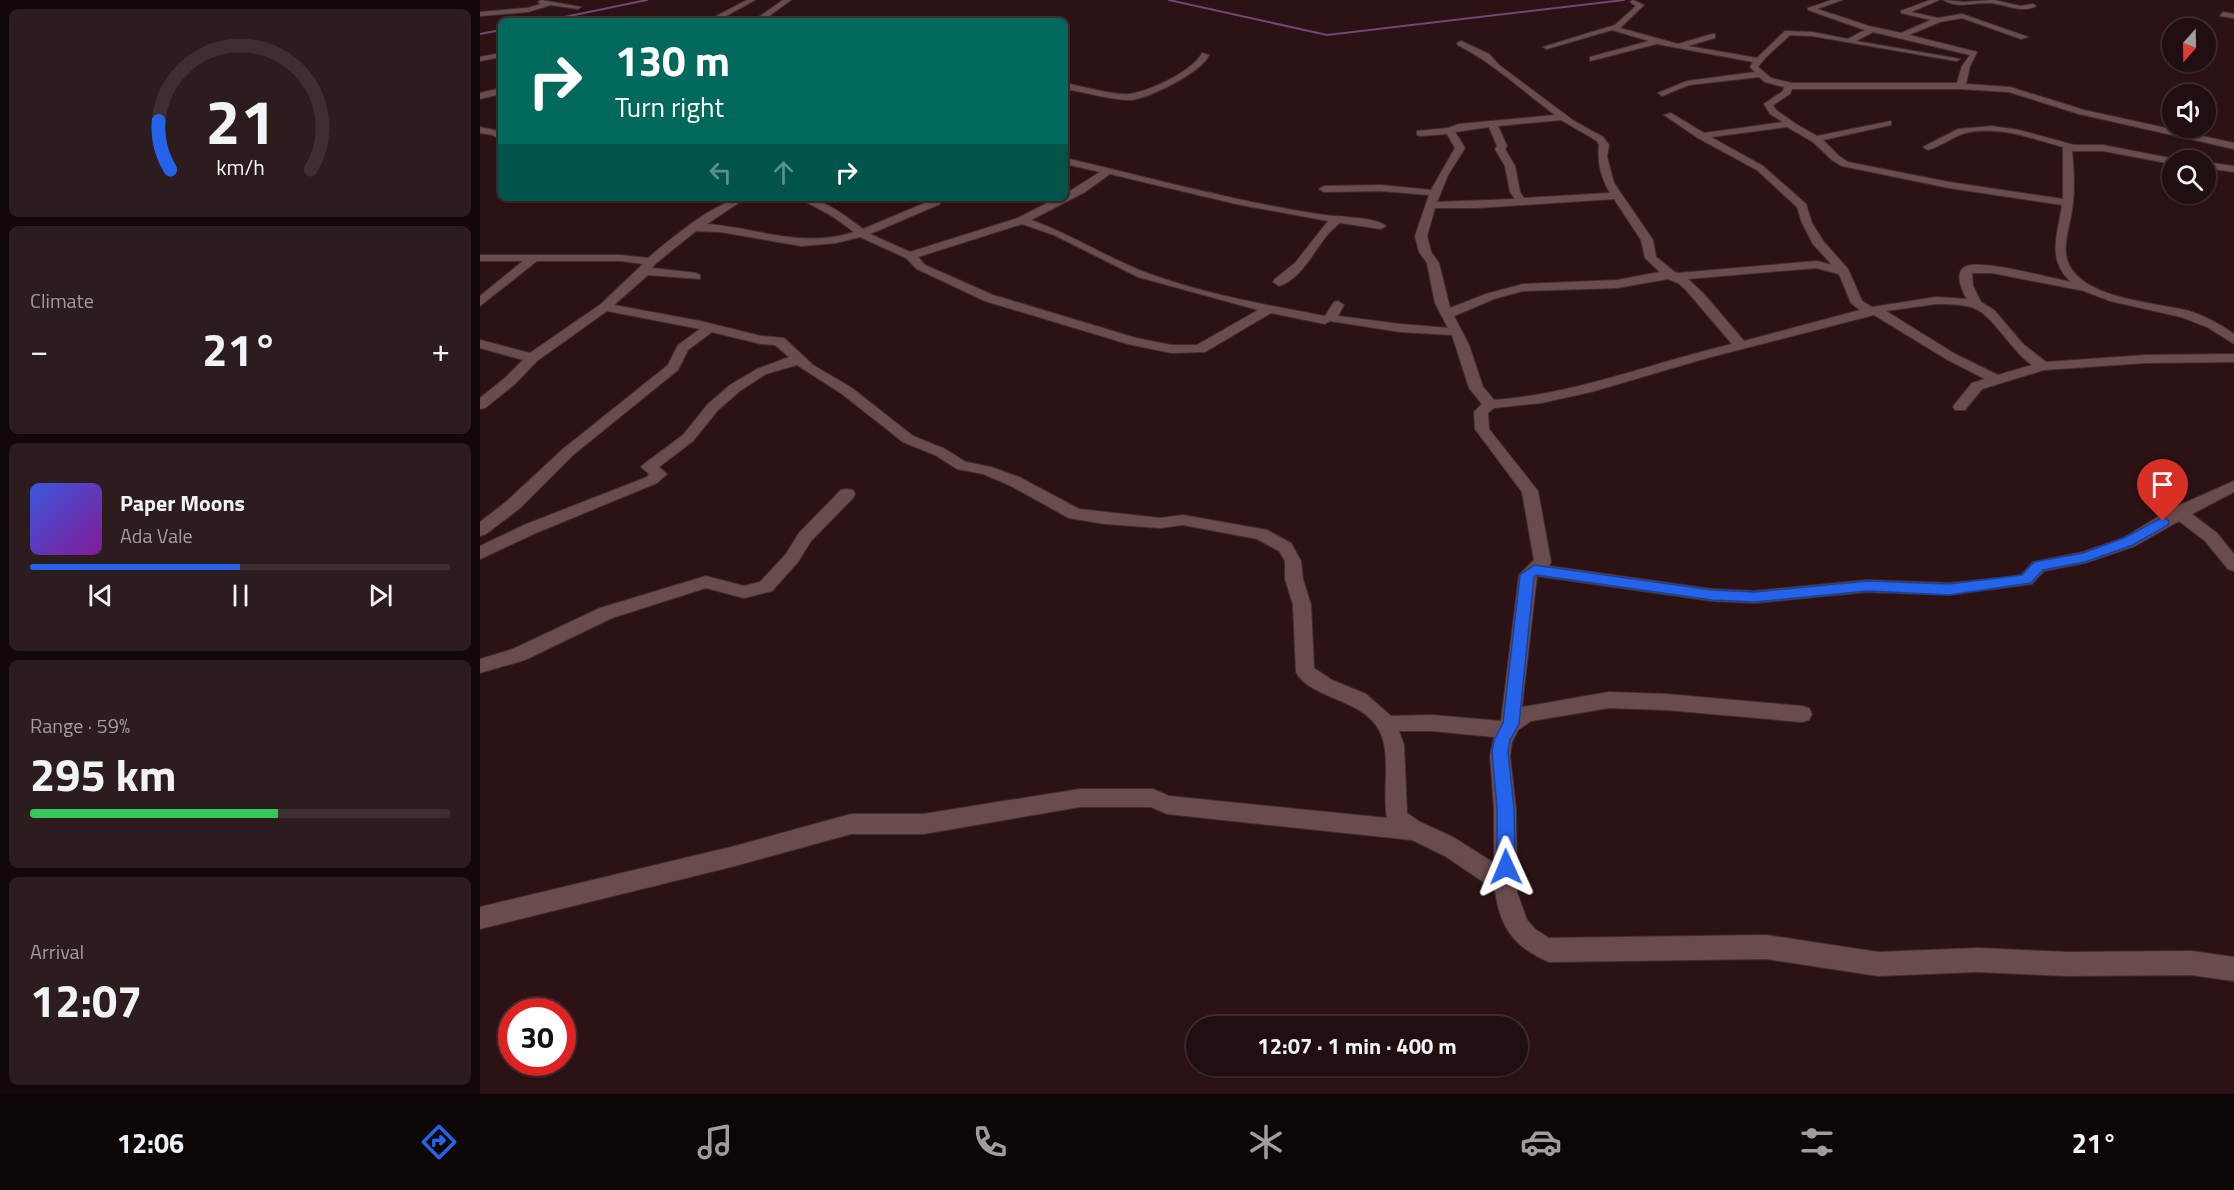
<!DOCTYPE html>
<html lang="en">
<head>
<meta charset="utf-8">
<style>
	body { margin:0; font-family:"Titillium Web",sans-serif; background:#2d1c1e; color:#f1f3f6; height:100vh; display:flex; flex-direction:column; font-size:22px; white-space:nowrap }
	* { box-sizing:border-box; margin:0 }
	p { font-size:20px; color:#a29c9f }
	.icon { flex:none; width:33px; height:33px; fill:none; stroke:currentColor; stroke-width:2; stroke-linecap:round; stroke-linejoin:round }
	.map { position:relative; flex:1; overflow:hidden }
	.sheet { display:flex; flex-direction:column; gap:9px; padding:9px; background:#120809; width:480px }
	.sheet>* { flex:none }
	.banner { position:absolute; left:18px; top:18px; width:570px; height:183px; border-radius:9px; box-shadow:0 2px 4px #0004,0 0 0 2px #3e2e30; background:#00695c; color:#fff; overflow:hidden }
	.needle { width:39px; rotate:200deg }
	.controls { position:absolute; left:1682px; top:18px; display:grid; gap:12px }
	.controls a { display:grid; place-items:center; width:54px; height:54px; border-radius:50%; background:#210e10; box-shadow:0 2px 4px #0004,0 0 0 2px #3e2e30; font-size:30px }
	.speed { position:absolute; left:18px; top:998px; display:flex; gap:12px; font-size:30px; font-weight:700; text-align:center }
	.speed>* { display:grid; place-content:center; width:78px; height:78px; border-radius:50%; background:#210e10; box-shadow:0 2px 4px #0004,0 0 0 2px #3e2e30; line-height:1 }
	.speed .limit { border:9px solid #d22; background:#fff; color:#111 }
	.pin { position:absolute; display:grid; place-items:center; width:51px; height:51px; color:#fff; margin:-62px -26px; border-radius:50% 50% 50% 0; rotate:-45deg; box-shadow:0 0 6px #0007 }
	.pin .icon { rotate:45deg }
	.me { position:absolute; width:66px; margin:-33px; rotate:359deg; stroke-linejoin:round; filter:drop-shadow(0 0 4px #0008) }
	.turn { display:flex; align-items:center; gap:21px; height:126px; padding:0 18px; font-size:27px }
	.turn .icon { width:78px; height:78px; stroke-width:2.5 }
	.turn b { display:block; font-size:42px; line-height:51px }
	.lanes { display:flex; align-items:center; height:57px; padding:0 18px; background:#0003; justify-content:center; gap:30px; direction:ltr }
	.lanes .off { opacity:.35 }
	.big { font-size:45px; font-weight:700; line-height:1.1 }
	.sheet .tile { flex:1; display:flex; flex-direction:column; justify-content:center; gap:9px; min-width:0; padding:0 21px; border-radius:9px; background:#2d1c1e }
	.sheet .dial { align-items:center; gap:0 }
	.dial svg { height:156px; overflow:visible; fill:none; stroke:#3e2e30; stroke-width:7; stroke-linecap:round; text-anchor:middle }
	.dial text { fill:#f1f3f6; stroke:none }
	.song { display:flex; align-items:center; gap:18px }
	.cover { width:72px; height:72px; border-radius:9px; background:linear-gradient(135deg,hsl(230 70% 55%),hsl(290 70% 35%)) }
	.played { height:6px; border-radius:3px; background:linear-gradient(90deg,#2563eb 50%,#3e2e30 50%) }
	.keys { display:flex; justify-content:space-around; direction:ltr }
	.heat { display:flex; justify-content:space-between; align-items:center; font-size:33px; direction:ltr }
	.charge { height:9px; border-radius:4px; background:linear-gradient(90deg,#34c759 59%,#3e2e30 0) }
	.trip { position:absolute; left:706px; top:1016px; width:342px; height:60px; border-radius:30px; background:#210e10; box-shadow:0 2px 4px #0004,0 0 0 2px #3e2e30; font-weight:700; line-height:60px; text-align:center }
	.tab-bar { display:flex; height:96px; justify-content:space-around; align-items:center; background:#0d0606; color:#a29c9f }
	.tab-bar .icon { width:42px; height:42px }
	.tab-bar .current { color:#2563eb }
	.tab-bar b { font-size:27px; color:#f1f3f6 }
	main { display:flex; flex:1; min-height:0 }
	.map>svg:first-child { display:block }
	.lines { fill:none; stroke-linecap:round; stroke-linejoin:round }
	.stream { stroke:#734772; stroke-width:2 }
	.minor-casing { stroke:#412f30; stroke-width:2 }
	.minor { fill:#6b4c4e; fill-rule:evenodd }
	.route { fill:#2563eb; stroke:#184099; stroke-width:1.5 }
</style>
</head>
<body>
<main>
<section class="sheet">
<div class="tile dial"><svg viewBox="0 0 100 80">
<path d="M14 69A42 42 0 1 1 86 69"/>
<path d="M14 69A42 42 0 0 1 8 44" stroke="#2563eb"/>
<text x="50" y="56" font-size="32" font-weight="700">21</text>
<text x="50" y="72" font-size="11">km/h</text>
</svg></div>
<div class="tile"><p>Climate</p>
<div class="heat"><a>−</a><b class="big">21°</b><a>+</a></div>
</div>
<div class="tile">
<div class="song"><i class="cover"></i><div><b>Paper Moons</b><p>Ada Vale</p></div></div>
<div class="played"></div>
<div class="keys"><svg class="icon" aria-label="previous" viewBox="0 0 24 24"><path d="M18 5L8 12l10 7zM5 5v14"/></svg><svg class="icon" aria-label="pause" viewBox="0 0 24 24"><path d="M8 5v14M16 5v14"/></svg><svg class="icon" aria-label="next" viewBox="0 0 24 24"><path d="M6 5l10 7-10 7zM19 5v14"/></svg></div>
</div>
<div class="tile"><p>Range · 59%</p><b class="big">295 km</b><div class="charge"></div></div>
<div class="tile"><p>Arrival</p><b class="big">12:07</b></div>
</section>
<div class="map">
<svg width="1754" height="1094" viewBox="0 0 1754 1094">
	<rect width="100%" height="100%" fill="#2c1215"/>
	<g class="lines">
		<g class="stream">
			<path d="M 689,0 L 847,35 L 1144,0"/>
			<path d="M 65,21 L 167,0"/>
			<path d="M 0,34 L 21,30"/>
		</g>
		<g class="minor-casing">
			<g id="minor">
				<path d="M 61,0 L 101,7 L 98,9 L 71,5 L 48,12 L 0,16 L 0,12 L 47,8 L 61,4 L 58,2 Z"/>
				<path d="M 267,0 L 275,0 L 237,21 L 227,21 Z"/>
				<path d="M 303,0 L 311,0 L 282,21 L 273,21 Z"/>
				<path d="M 1153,0 L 1164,5 L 1140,28 L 1198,44 L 1232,34 L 1235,34 L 1235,38 L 1208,46 L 1277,58 L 1305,31 L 1332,32 L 1368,39 L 1385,30 L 1328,10 L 1328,8 L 1352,0 L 1362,0 L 1337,9 L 1389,26 L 1421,33 L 1451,20 L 1421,13 L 1421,11 L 1450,0 L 1459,0 L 1431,12 L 1458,18 L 1482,14 L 1548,37 L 1541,39 L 1482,18 L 1460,22 L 1429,35 L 1497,52 L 1490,66 L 1486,84 L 1530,87 L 1604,110 L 1754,143 L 1754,149 L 1599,114 L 1529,92 L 1481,89 L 1312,89 L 1310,94 L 1293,105 L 1296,110 L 1316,124 L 1337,136 L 1411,121 L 1411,125 L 1343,140 L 1359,156 L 1368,162 L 1469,182 L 1583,199 L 1583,147 C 1553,139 1518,125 1486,133 C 1473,136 1462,146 1448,150 L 1443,147 L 1478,129 L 1512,126 L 1539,130 L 1594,145 L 1623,145 L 1695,159 L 1696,160 L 1692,160 L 1692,164 L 1623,151 L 1592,151 C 1594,170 1595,191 1592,210 C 1590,225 1584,240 1586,255 C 1593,299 1675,302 1709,311 C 1725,316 1740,324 1754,334 L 1754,344 L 1727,327 L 1701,317 L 1630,301 L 1604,291 L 1512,273 L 1492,273 L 1493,286 L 1501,302 L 1514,310 L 1543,344 L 1566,362 L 1666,355 L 1754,354 L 1754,362 L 1666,363 L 1564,370 L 1502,389 L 1485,410 L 1475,410 L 1473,407 L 1475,404 L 1492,383 L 1505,379 L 1466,359 L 1394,315 L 1227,358 L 1111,392 L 1061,403 L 1014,408 L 1008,413 L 1009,429 L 1058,491 L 1071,562 L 1069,566 L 1232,589 L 1275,591 L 1387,580 L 1469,583 L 1528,577 L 1541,575 L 1553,562 L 1603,552 L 1643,538 L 1693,508 L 1754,481 L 1754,492 L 1712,514 L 1737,533 L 1754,554 L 1754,571 L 1748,569 L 1725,541 L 1699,521 L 1655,546 L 1605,563 L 1564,571 L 1552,584 L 1469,595 L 1387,592 L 1275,603 L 1232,601 L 1057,576 L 1042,707 L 1129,692 L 1186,694 L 1322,706 L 1329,708 L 1332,714 L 1329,720 L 1322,722 L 1186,710 L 1129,708 L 1051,721 L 1038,730 L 1032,742 L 1030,756 L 1036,809 L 1037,892 L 1047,920 L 1055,929 L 1069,938 L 1286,935 L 1398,952 L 1497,948 L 1588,952 L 1711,951 L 1754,957 L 1754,981 L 1711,975 L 1588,976 L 1497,972 L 1398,976 L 1286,959 L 1069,962 C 1034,947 1020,928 1015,890 L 965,856 L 932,840 L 687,814 L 671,807 L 600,807 L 443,834 L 371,834 L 255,866 L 0,929 L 0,907 L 255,846 L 371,814 L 443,814 L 600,789 L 673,789 L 689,796 L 907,818 C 902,792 912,753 899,730 C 882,698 830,699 816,672 L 813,605 L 805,579 L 805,561 L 799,551 L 777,539 L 703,525 L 680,528 L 625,524 L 589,518 L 529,485 L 503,474 L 477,469 L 455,455 L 423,442 L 362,394 L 317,365 L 286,374 L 260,391 L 238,410 L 213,441 L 179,467 L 187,474 L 177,483 L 56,533 L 0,559 L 0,546 L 44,525 L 167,477 L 169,474 L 161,467 L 164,464 L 203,435 L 228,404 L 250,385 L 277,369 L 309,357 L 295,345 L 281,344 L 232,332 L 208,350 L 198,370 L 93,455 L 39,509 L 6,534 L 0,536 L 0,522 L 27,501 L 83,449 L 188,365 L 198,345 L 220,329 L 127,311 L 57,361 L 35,384 L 5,408 L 0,409 L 0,398 L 25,378 L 43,360 L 0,348 L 0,340 L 50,353 L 121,304 L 163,264 L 141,261 L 57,261 L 0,306 L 0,296 L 43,261 L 0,261 L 0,255 L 141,255 L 168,258 C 190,240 238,198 266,198 L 227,224 C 279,228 321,249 374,232 L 352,216 L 319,198 C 344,198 364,215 383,229 L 452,200 L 460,200 L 460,204 L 390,234 L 430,252 L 538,218 L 577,198 L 585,198 L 585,194 L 620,172 L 585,164 L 585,158 C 671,178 757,202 844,215 C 860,217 895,217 906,226 L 901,229 L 860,223 C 837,239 827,277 799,286 L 793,282 L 795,279 L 815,263 L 848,221 L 756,204 L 630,174 L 605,192 L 551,220 C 591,234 627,258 667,273 C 724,294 786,305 845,316 L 854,302 L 858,301 L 864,305 L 858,316 L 920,324 L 968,328 L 955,303 L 947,263 L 939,252 L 935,236 L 949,195 L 901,191 L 844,192 L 839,189 L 844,186 L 901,185 L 951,190 L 975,148 L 967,134 L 940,136 L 937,135 L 937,131 L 968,128 L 979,124 L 1075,115 C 1043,91 1013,63 978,45 L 977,43 L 981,41 L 1009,54 L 1019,65 L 1094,121 L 1123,137 L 1129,145 L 1127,157 L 1134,183 L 1173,240 L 1176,257 L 1195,272 L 1198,273 L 1337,261 L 1352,265 L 1333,244 L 1322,223 L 1317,207 L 1277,170 L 1218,138 L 1184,115 L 1191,113 L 1224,133 L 1303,122 L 1290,114 L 1284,104 L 1303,91 L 1304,87 L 1285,82 L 1279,77 L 1209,85 L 1182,96 L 1178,93 L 1207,81 L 1275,72 L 1270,67 L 1273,62 L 1177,44 L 1110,61 L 1110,57 L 1169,41 L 1132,30 L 1067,49 L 1063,47 L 1135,25 L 1156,6 L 1150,2 ZM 1393,32 L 1490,55 L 1482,66 L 1477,83 L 1312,83 L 1291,78 L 1278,67 L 1286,57 L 1310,35 L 1332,36 L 1476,61 L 1480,59 L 1376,41 ZM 1081,120 L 1117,141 L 1119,145 C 1117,163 1121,177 1130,193 L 1044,198 L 1040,192 L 1035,166 L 1025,149 L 1027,146 L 1018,126 ZM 1009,127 L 1017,146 L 1015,149 L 1025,166 L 1030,192 L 1035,199 L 957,202 L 968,175 L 985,148 L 975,132 ZM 1307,127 L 1333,142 L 1352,160 L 1362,166 L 1469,188 L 1582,205 C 1578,234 1566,259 1591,282 C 1569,278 1506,260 1487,266 C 1473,270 1482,291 1487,299 L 1456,297 L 1392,307 L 1382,301 L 1368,269 L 1344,242 L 1332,223 L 1326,204 L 1283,166 L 1231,137 ZM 1134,199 L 1161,240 L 1165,258 L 1180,272 L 1137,280 L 1043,284 L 1006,294 L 970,308 L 959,263 L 951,252 L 947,236 L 955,208 L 997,208 ZM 542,224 L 574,235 L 658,277 L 778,310 L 717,345 L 691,345 L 656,338 L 513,295 L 445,265 L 438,257 ZM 216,231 L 240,232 L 321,246 L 356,243 L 380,237 L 426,258 L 437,269 L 505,301 L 648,344 L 691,353 L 725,352 L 791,313 L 845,324 L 850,321 L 920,332 L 972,335 L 989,388 L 1002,404 L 994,412 L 995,429 L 1042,492 L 1054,560 L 1039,575 L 1021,721 L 952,715 L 911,716 L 886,694 L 852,680 L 834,668 L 831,605 L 823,579 L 821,561 L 811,543 L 787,530 L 703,515 L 680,518 L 599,509 L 539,477 L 511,467 L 486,462 L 465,449 L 433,436 L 372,388 L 333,365 L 304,338 L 281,336 L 220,321 L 134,305 L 168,275 L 220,279 L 220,275 L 216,273 L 172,268 L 175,264 ZM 1336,268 L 1359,274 L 1371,303 L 1380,310 L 1264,341 L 1224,294 L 1208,279 ZM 1188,279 L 1198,283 L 1206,290 L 1252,344 C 1172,363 1096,394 1014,400 L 1003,387 L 989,345 L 974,316 L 1014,299 L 1043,291 L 1137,288 ZM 1456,304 C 1469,304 1482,304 1494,308 C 1513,315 1531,351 1552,365 L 1518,375 L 1475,354 L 1406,311 ZM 919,731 L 952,731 L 1014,737 L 1010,756 L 1014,809 L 1014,863 L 973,837 L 940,822 L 927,813 L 924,745 Z"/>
				<path d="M 1463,0 L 1484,2 L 1514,0 L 1540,6 L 1553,4 L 1556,6 C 1541,14 1526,4 1510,3 C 1493,2 1478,9 1463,0 Z"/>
				<path d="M 1743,12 L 1754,14 L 1754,18 L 1740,16 Z"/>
				<path d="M 21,53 L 21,57 L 0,61 L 0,57 Z"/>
				<path d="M 722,53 L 729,55 C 722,72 668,99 650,100 C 631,100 604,92 585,89 L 585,83 C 600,86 637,96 650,94 C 670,91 713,71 722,53 Z"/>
				<path d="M 21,88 L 21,94 L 0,99 L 0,93 Z"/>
				<path d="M 0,127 L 19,131 L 21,141 L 13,135 L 0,133 Z"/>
				<path d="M 1725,162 L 1754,166 L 1754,172 L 1725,168 Z"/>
				<path d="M 367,489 L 373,490 L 375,494 L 373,498 L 331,541 L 318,562 L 292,591 L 264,598 L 226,588 L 132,618 L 45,660 L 0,673 L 0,659 L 33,649 L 120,608 L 226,576 L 264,586 L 280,582 L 306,554 L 319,533 L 361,490 Z"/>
			</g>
		</g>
		<use href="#minor" class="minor"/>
	</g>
	<path class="route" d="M 1683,517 L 1689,521 L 1688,525 L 1653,545 L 1605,562 L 1563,570 L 1551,583 L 1469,595 L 1388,591 L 1275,602 L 1232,600 L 1056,575 L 1054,577 L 1039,724 L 1030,740 L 1028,752 L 1034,808 L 1035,867 L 1033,873 L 1026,875 L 1020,873 L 1017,867 L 1017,808 L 1012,752 L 1014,740 L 1023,723 L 1040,575 L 1054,565 L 1232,590 L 1275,592 L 1388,581 L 1469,584 L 1542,575 L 1554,562 L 1603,553 L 1622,546 L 1644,538 Z"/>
</svg>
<div class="controls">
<a><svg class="needle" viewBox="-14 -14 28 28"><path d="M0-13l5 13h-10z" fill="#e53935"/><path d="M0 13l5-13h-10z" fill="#a29c9f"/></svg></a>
<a><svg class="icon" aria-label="sound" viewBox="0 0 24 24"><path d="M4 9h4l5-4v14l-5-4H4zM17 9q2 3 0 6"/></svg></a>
<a><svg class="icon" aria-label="search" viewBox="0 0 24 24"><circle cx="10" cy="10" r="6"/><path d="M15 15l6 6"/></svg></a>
</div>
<div class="speed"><div class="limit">30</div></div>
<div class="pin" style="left:1683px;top:521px;background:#d93025"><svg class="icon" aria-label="arrive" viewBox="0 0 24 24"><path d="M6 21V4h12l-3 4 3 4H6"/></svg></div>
<svg class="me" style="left:1026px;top:867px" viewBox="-20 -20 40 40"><path d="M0-17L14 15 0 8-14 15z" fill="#2563eb" stroke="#fff" stroke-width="4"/></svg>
<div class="trip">12:07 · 1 min · 400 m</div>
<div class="banner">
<div class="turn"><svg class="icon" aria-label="right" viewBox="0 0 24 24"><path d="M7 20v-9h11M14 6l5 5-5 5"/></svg><div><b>130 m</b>Turn right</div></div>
<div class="lanes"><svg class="icon off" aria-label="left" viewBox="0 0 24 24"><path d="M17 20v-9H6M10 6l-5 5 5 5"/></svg><svg class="icon off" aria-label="ahead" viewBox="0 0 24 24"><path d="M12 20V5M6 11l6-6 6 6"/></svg><svg class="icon" aria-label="right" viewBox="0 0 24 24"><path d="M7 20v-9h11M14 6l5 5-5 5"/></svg></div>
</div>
</div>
</main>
<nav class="tab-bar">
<b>12:06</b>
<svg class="icon current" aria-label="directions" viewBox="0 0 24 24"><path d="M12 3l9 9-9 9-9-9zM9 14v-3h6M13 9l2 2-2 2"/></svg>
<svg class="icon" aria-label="music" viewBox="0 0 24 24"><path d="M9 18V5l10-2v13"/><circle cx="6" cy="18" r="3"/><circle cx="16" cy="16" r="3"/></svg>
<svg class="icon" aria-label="phone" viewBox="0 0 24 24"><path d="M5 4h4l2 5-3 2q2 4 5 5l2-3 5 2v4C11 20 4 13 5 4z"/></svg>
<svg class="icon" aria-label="climate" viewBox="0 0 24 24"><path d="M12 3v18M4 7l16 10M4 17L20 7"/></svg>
<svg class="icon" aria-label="car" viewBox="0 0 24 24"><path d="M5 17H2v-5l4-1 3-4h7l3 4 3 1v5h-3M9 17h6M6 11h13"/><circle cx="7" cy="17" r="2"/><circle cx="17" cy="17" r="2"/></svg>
<svg class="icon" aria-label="filters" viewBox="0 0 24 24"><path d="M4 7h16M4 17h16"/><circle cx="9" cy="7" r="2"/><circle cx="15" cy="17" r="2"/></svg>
<b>21°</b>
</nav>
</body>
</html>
